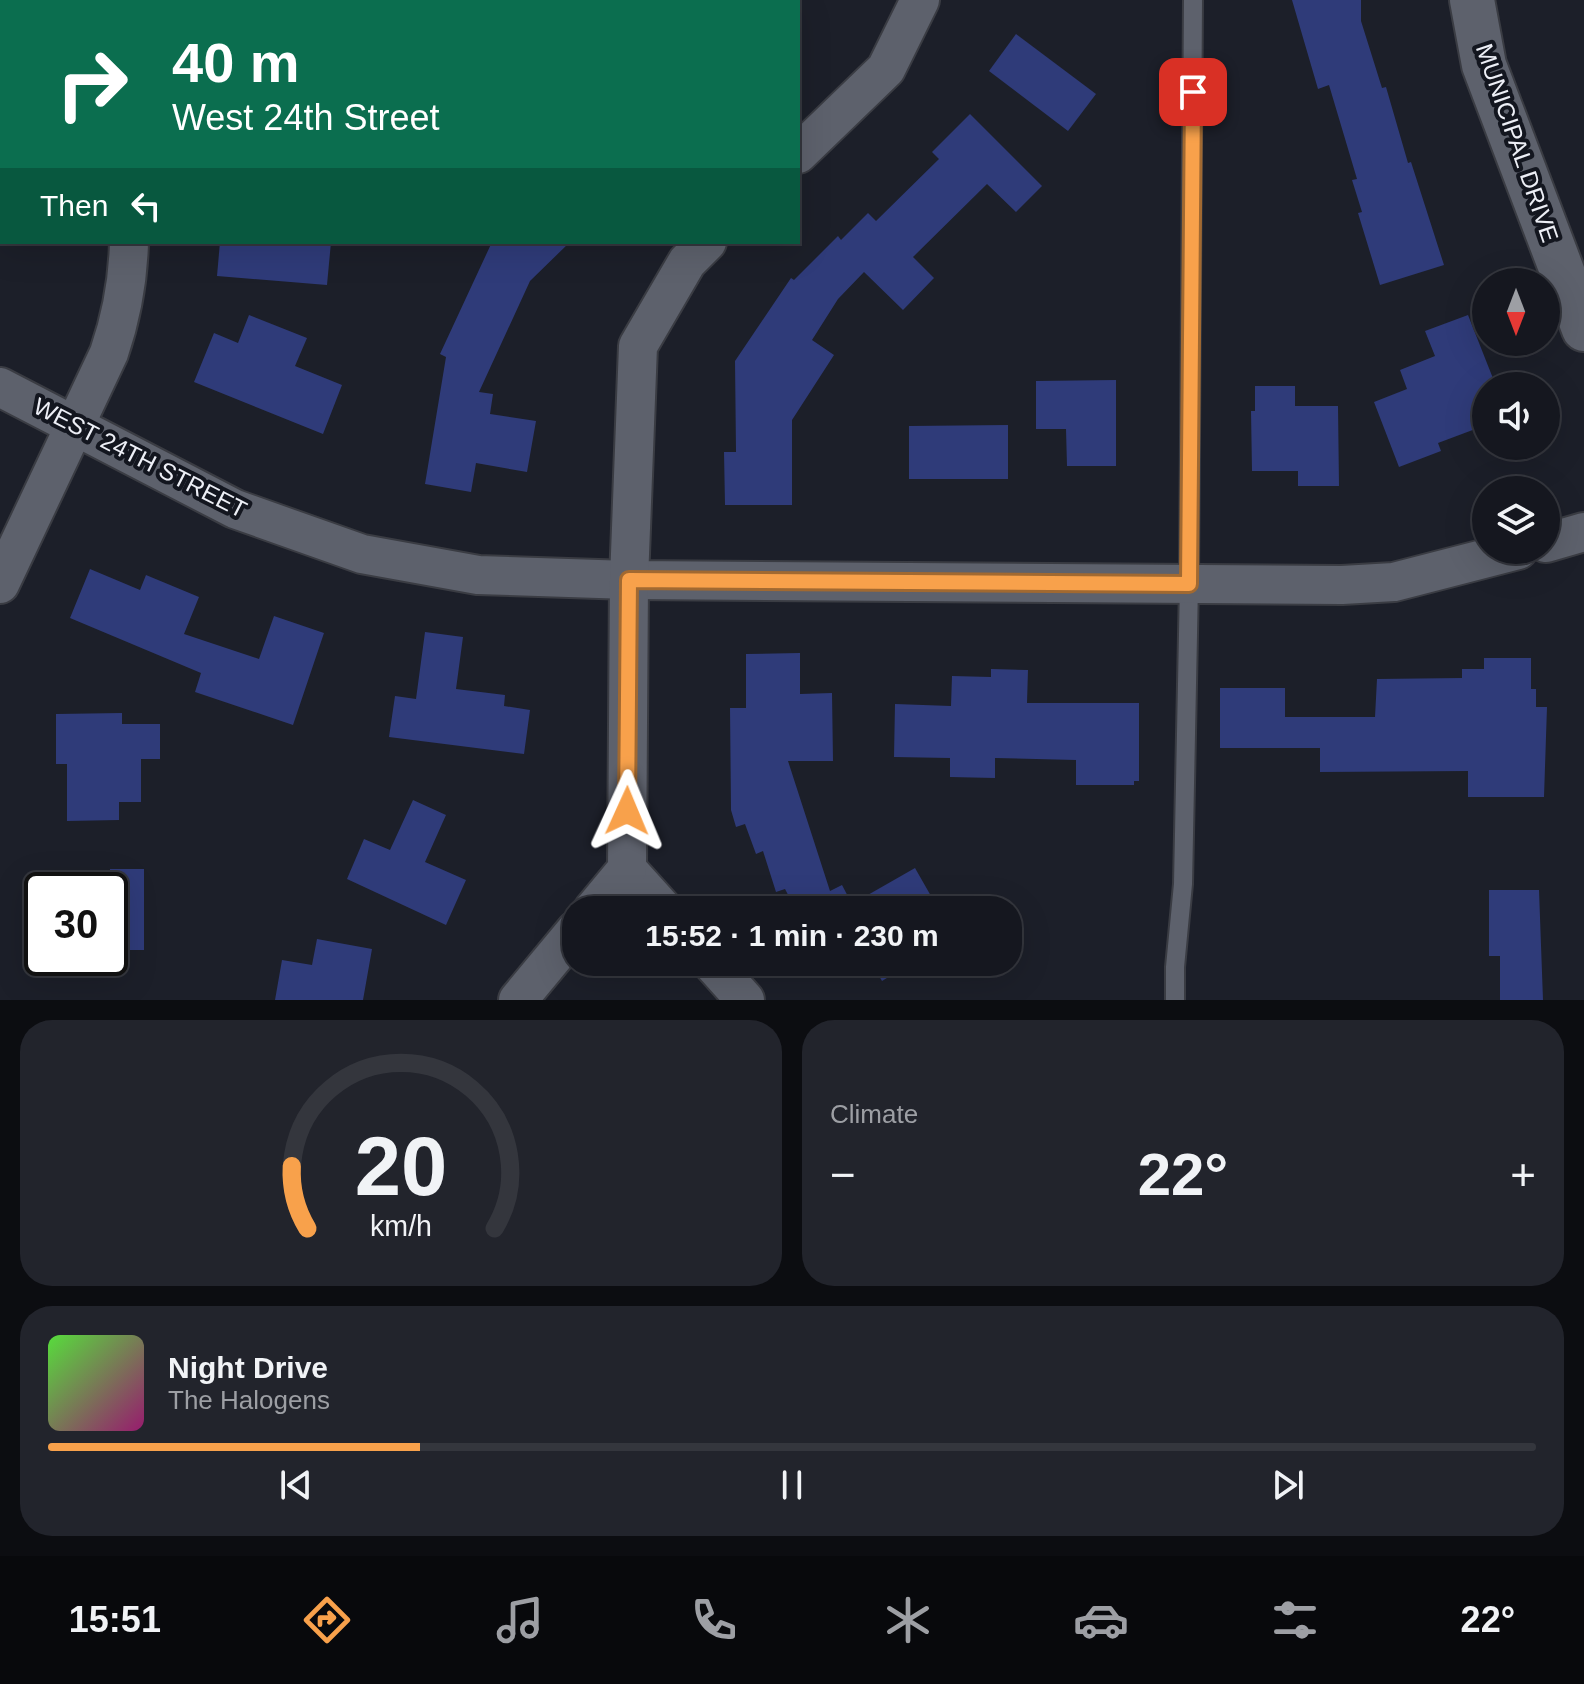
<!DOCTYPE html>
<html lang="en">
<head>
<meta charset="utf-8">
<style>
	body { margin:0; font-family:Arial,sans-serif; background:#22242c; color:#f1f3f6; height:100vh; display:flex; flex-direction:column; font-size:30px; white-space:nowrap }
	* { box-sizing:border-box; margin:0 }
	p { font-size:26px; color:#9d9fa4 }
	.icon { flex:none; width:44px; height:44px; fill:none; stroke:currentColor; stroke-width:2; stroke-linecap:round; stroke-linejoin:round }
	.map { position:relative; height:1000px; overflow:hidden }
	.details { display:flex; flex-direction:column; gap:20px; padding:20px; background:#0c0d11; flex:1 }
	.details>* { flex:none }
	.top-card { position:absolute; left:0px; top:0px; width:800px; height:244px; box-shadow:0 8px 32px #0002,0 0 0 2px #34363d; background:#0b6e4f; color:#fff; overflow:hidden }
	.needle { width:52px; rotate:180deg }
	.tools { position:absolute; left:1472px; top:268px; display:grid; gap:16px }
	.tools a { display:grid; place-items:center; width:88px; height:88px; border-radius:50%; background:#15171f; box-shadow:0 8px 32px #0002,0 0 0 2px #34363d; font-size:40px }
	.speed { position:absolute; left:24px; top:872px; display:flex; gap:16px; font-size:40px; font-weight:700; text-align:center }
	.speed>* { display:grid; place-content:center; width:104px; height:104px; border-radius:50%; background:#15171f; box-shadow:0 8px 32px #0002,0 0 0 2px #34363d; line-height:1 }
	.speed .limit { border:4px solid #111; border-radius:12px; background:#fff; color:#111 }
	.pin { position:absolute; display:grid; place-items:center; width:68px; height:68px; color:#fff; margin:-34px; border-radius:16px; box-shadow:0 4px 12px #0006 }
	.me { position:absolute; width:88px; margin:-44px; rotate:1deg; stroke-linejoin:round; filter:drop-shadow(0 0 6px #0008) }
	.turn { display:flex; align-items:center; gap:28px; height:168px; padding:0 40px; font-size:36px }
	.turn .icon { width:104px; height:104px; stroke-width:2.5 }
	.turn b { display:block; font-size:56px; line-height:68px }
	.then { display:flex; align-items:center; height:76px; padding:0 40px; background:#0003; gap:16px; font-size:30px }
	.big { font-size:60px; font-weight:700; line-height:1.1 }
	.details .widget { flex:1; display:flex; flex-direction:column; justify-content:center; gap:12px; min-width:0; padding:0 28px; border-radius:32px; background:#22242c }
	.details .dial { align-items:center; gap:0 }
	.dial svg { height:208px; overflow:visible; fill:none; stroke:#34363d; stroke-width:7; stroke-linecap:round; text-anchor:middle }
	.dial text { fill:#f1f3f6; stroke:none }
	.song { display:flex; align-items:center; gap:24px }
	.cover { width:96px; height:96px; border-radius:12px; background:linear-gradient(135deg,hsl(110 70% 55%),hsl(320 70% 35%)) }
	.played { height:8px; border-radius:4px; background:linear-gradient(90deg,#f8a14b 25%,#34363d 25%) }
	.keys { display:flex; justify-content:space-around; direction:ltr }
	.heat { display:flex; justify-content:space-between; align-items:center; font-size:44px; direction:ltr }
	.details .tiles { flex:1; display:grid; gap:20px; grid-template-columns:1fr 1fr }
	.widget:last-child { grid-column:span 2 }
	.trip { position:absolute; left:562px; top:896px; width:460px; height:80px; border-radius:32px; background:#15171f; box-shadow:0 8px 32px #0002,0 0 0 2px #34363d; font-weight:700; line-height:80px; text-align:center }
	.tab-bar { display:flex; height:128px; justify-content:space-around; align-items:center; background:#08090c; color:#9d9fa4 }
	.tab-bar .icon { width:56px; height:56px }
	.tab-bar .selected { color:#f8a14b }
	.tab-bar b { font-size:36px; color:#f1f3f6 }
	.map>svg:first-child { display:block }
	.building { fill:#2f3b79 }
	.lines { fill:none; stroke-linecap:round; stroke-linejoin:round }
	.lane-casing { stroke:#3a3c43; stroke-width:22 }
	.street-casing { stroke:#3a3c43; stroke-width:42 }
	.secondary-casing { stroke:#3a3c43; stroke-width:48 }
	.lane { stroke:#5d616c; stroke-width:18 }
	.street { stroke:#5d616c; stroke-width:38 }
	.secondary { stroke:#5d616c; stroke-width:44 }
	.route-casing { stroke:#a16931; stroke-width:20 }
	.route { stroke:#f8a14b; stroke-width:14 }
	.labels { text-anchor:middle; stroke-width:8; stroke-linejoin:round; paint-order:stroke }
	.street-label { font-size:24px; fill:#edeff6; stroke:#13161f }
</style>
</head>
<body>
<div class="map">
<svg width="1584" height="1000" viewBox="0 0 1584 1000">
	<rect width="100%" height="100%" fill="#1c1f29"/>
	<g class="building">
		<path d="M 1292,0 L 1361,0 L 1361,21 L 1382,88 L 1386,87 L 1408,163 L 1411,162 L 1444,265 L 1380,285 L 1358,213 L 1362,212 L 1352,180 L 1357,179 L 1329,85 L 1318,89 Z"/>
		<path d="M 1016,34 L 1096,94 L 1068,131 L 989,71 Z"/>
		<path d="M 970,114 L 1042,186 L 1016,212 L 987,184 L 913,257 L 934,278 L 903,310 L 864,272 L 838,299 L 812,340 L 834,355 L 792,420 L 792,505 L 725,505 L 724,452 L 736,452 L 735,361 L 791,278 L 794,280 L 838,236 L 841,240 L 868,213 L 876,221 L 939,159 L 932,152 Z"/>
		<path d="M 220,242 L 331,242 L 327,285 L 217,276 Z"/>
		<path d="M 492,242 L 570,242 L 530,281 L 479,392 L 493,394 L 490,414 L 536,421 L 527,472 L 476,463 L 471,492 L 425,484 L 446,357 L 440,354 Z"/>
		<path d="M 249,315 L 307,338 L 295,366 L 342,385 L 323,434 L 194,382 L 214,333 L 238,343 Z"/>
		<path d="M 1468,315 L 1496,386 L 1486,386 L 1486,425 L 1438,443 L 1441,451 L 1399,467 L 1374,402 L 1407,389 L 1400,370 L 1435,356 L 1425,331 Z"/>
		<path d="M 1116,380 L 1116,466 L 1067,466 L 1066,429 L 1036,429 L 1036,381 Z"/>
		<path d="M 1255,386 L 1295,386 L 1295,406 L 1338,406 L 1339,486 L 1298,486 L 1298,471 L 1252,471 L 1251,411 L 1255,411 Z"/>
		<path d="M 1008,425 L 1008,479 L 909,479 L 909,426 Z"/>
		<path d="M 90,569 L 140,590 L 146,575 L 199,597 L 184,634 L 259,659 L 274,616 L 324,633 L 293,725 L 195,692 L 201,673 L 70,618 Z"/>
		<path d="M 425,632 L 463,637 L 456,689 L 505,695 L 504,706 L 530,710 L 524,754 L 389,737 L 395,696 L 416,699 Z"/>
		<path d="M 800,653 L 800,694 L 832,693 L 833,761 L 788,761 L 830,891 L 842,885 L 852,904 L 915,868 L 939,910 L 796,910 L 785,889 L 776,892 L 763,851 L 756,854 L 745,824 L 736,827 L 731,810 L 730,708 L 746,708 L 746,654 Z"/>
		<path d="M 1484,658 L 1531,658 L 1531,689 L 1536,689 L 1536,707 L 1547,707 L 1544,797 L 1468,797 L 1468,771 L 1320,772 L 1320,748 L 1220,748 L 1220,688 L 1285,688 L 1285,717 L 1375,717 L 1377,679 L 1462,678 L 1462,669 L 1484,669 Z"/>
		<path d="M 991,669 L 1028,670 L 1027,703 L 1139,703 L 1139,781 L 1134,781 L 1134,785 L 1076,785 L 1076,760 L 995,758 L 995,778 L 950,777 L 950,758 L 894,757 L 895,704 L 951,706 L 952,676 L 991,677 Z"/>
		<path d="M 122,713 L 122,724 L 160,724 L 160,759 L 141,759 L 141,802 L 119,802 L 119,820 L 67,821 L 67,764 L 56,764 L 56,714 Z"/>
		<path d="M 413,800 L 446,815 L 425,862 L 466,880 L 446,925 L 347,879 L 364,839 L 390,850 Z"/>
		<rect x="110" y="869" width="34" height="81"/>
		<path d="M 1489,890 L 1539,890 L 1543,1000 L 1500,1000 L 1500,956 L 1489,956 Z"/>
		<path d="M 317,939 L 372,949 L 363,1000 L 275,1000 L 282,960 L 312,965 Z"/>
		<path d="M 825,962 L 855,962 L 832,975 Z"/>
		<path d="M 871,962 L 913,962 L 882,981 Z"/>
	</g>
	<g class="lines">
		<g class="lane-casing">
			<path id="lane" d="M 1175,1000 L 1175,967 L 1183,884 L 1189,584 L 1193,0"/>
		</g>
		<g class="street-casing">
			<g id="street">
				<path d="M 228,2 L 230,0"/>
				<path d="M 798,154 L 886,69 L 920,0"/>
				<path d="M 0,387 L 235,509 L 362,554 L 478,575 L 629,580 L 1342,585 L 1394,582 L 1518,550"/>
				<path d="M 1546,543 L 1584,532"/>
				<path d="M 0,584 L 109,353 C 122,315 128,282 129,242"/>
				<path d="M 627,869 L 664,910"/>
				<path d="M 593,910 L 627,869 L 629,580 L 638,346 L 687,262 L 707,242"/>
				<path d="M 711,962 L 745,1000"/>
				<path d="M 518,1000 L 576,930"/>
			</g>
		</g>
		<g class="secondary-casing">
			<path id="secondary" d="M 1472,0 L 1484,65 L 1584,329"/>
		</g>
		<use href="#lane" class="lane"/>
		<use href="#street" class="street"/>
		<use href="#secondary" class="secondary"/>
	</g>
	<g class="lines">
		<g class="route-casing">
			<path id="route" d="M 627,811 L 629,580 L 1189,584 L 1193,92"/>
		</g>
		<use href="#route" class="route"/>
	</g>
	<g class="labels">
		<g class="street-label">
			<text transform="translate(1517 143) rotate(71)" y="8">MUNICIPAL DRIVE</text>
			<text transform="translate(140 458) rotate(27)" y="8">WEST 24TH STREET</text>
		</g>
	</g>
</svg>
<div class="tools">
<a><svg class="needle" viewBox="-14 -14 28 28"><path d="M0-13l5 13h-10z" fill="#e53935"/><path d="M0 13l5-13h-10z" fill="#9d9fa4"/></svg></a>
<a><svg class="icon" aria-label="sound" viewBox="0 0 24 24"><path d="M4 9h4l5-4v14l-5-4H4zM17 9q2 3 0 6"/></svg></a>
<a><svg class="icon" aria-label="layers" viewBox="0 0 24 24"><path d="M12 4l9 5-9 5-9-5zM3 14l9 5 9-5"/></svg></a>
</div>
<div class="speed"><div class="limit">30</div></div>
<div class="pin" style="left:1193px;top:92px;background:#d93025"><svg class="icon" aria-label="arrive" viewBox="0 0 24 24"><path d="M6 21V4h12l-3 4 3 4H6"/></svg></div>
<svg class="me" style="left:627px;top:811px" viewBox="-20 -20 40 40"><path d="M0-17L14 15 0 8-14 15z" fill="#f8a14b" stroke="#fff" stroke-width="4"/></svg>
<div class="trip">15:52 · 1 min · 230 m</div>
<div class="top-card">
<div class="turn"><svg class="icon" aria-label="right" viewBox="0 0 24 24"><path d="M7 20v-9h11M14 6l5 5-5 5"/></svg><div><b>40 m</b>West 24th Street</div></div>
<div class="then">Then<svg class="icon" aria-label="left" viewBox="0 0 24 24"><path d="M17 20v-9H6M10 6l-5 5 5 5"/></svg></div>
</div>
</div>
<section class="details">
<div class="tiles">
<div class="widget dial"><svg viewBox="0 0 100 80">
<path d="M14 69A42 42 0 1 1 86 69"/>
<path d="M14 69A42 42 0 0 1 8 45" stroke="#f8a14b"/>
<text x="50" y="56" font-size="32" font-weight="700">20</text>
<text x="50" y="72" font-size="11">km/h</text>
</svg></div>
<div class="widget"><p>Climate</p>
<div class="heat"><a>−</a><b class="big">22°</b><a>+</a></div>
</div>
<div class="widget">
<div class="song"><i class="cover"></i><div><b>Night Drive</b><p>The Halogens</p></div></div>
<div class="played"></div>
<div class="keys"><svg class="icon" aria-label="previous" viewBox="0 0 24 24"><path d="M18 5L8 12l10 7zM5 5v14"/></svg><svg class="icon" aria-label="pause" viewBox="0 0 24 24"><path d="M8 5v14M16 5v14"/></svg><svg class="icon" aria-label="next" viewBox="0 0 24 24"><path d="M6 5l10 7-10 7zM19 5v14"/></svg></div>
</div>
</div>
</section>
<nav class="tab-bar">
<b>15:51</b>
<svg class="icon selected" aria-label="directions" viewBox="0 0 24 24"><path d="M12 3l9 9-9 9-9-9zM9 14v-3h6M13 9l2 2-2 2"/></svg>
<svg class="icon" aria-label="music" viewBox="0 0 24 24"><path d="M9 18V5l10-2v13"/><circle cx="6" cy="18" r="3"/><circle cx="16" cy="16" r="3"/></svg>
<svg class="icon" aria-label="phone" viewBox="0 0 24 24"><path d="M5 4h4l2 5-3 2q2 4 5 5l2-3 5 2v4C11 20 4 13 5 4z"/></svg>
<svg class="icon" aria-label="climate" viewBox="0 0 24 24"><path d="M12 3v18M4 7l16 10M4 17L20 7"/></svg>
<svg class="icon" aria-label="car" viewBox="0 0 24 24"><path d="M5 17H2v-5l4-1 3-4h7l3 4 3 1v5h-3M9 17h6M6 11h13"/><circle cx="7" cy="17" r="2"/><circle cx="17" cy="17" r="2"/></svg>
<svg class="icon" aria-label="filters" viewBox="0 0 24 24"><path d="M4 7h16M4 17h16"/><circle cx="9" cy="7" r="2"/><circle cx="15" cy="17" r="2"/></svg>
<b>22°</b>
</nav>
</body>
</html>
